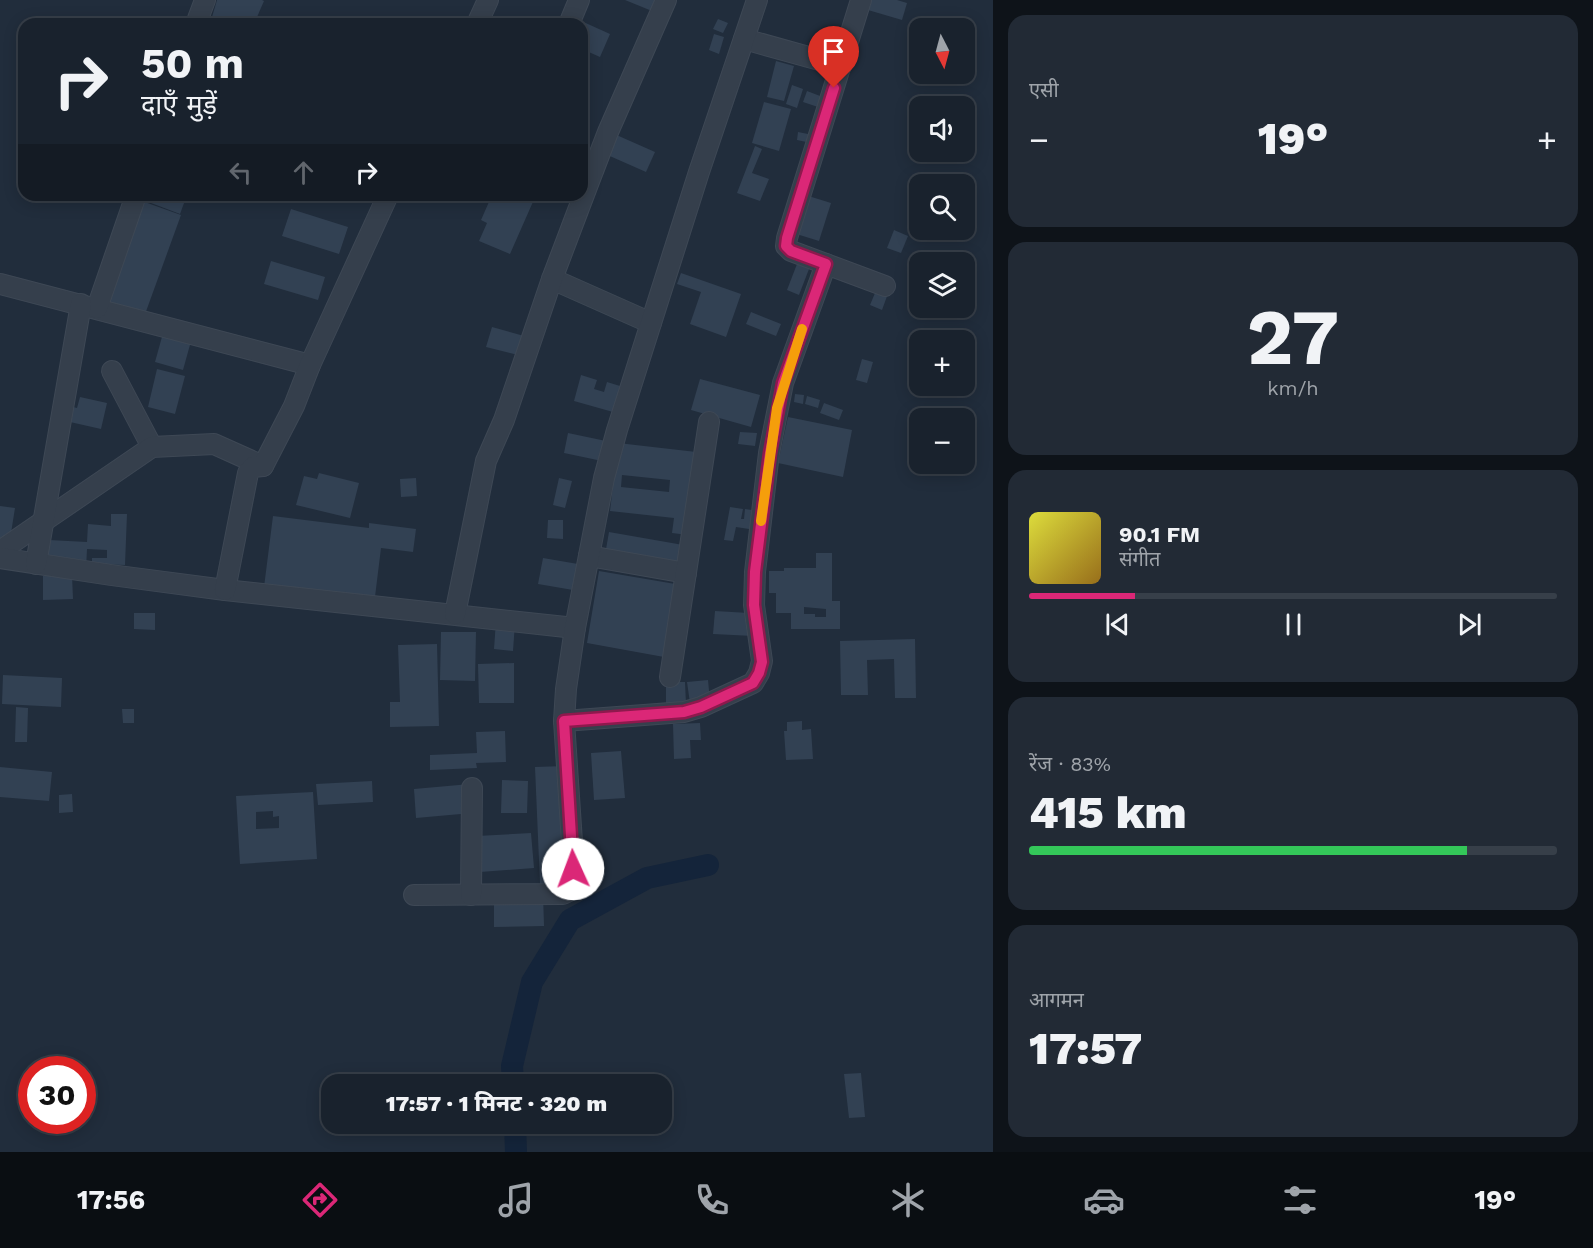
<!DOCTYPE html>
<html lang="hi">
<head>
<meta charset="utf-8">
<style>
	body { margin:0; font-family:"Work Sans","Noto Sans Devanagari",sans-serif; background:#222a35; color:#f1f3f6; height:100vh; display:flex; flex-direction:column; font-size:22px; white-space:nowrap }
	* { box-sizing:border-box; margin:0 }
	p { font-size:20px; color:#9fa4aa }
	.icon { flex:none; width:33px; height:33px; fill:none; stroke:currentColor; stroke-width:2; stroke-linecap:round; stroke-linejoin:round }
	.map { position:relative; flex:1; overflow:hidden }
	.drawer { display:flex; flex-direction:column; gap:15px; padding:15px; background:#0e1319; width:600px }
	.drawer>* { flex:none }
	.guide { position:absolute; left:18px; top:18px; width:570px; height:183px; border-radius:18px; box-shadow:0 3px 15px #0003,0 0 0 2px #373f49; background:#19222d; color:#f1f3f6; overflow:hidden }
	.needle { width:39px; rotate:174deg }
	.buttons { position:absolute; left:909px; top:18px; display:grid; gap:12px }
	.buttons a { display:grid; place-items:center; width:66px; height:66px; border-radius:12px; background:#19222d; box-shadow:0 3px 15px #0003,0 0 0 2px #373f49; font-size:30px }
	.speed { position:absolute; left:18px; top:1056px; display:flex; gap:12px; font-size:30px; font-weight:700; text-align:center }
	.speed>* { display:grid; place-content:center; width:78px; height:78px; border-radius:50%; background:#19222d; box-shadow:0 3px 15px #0003,0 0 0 2px #373f49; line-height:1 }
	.speed .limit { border:9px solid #d22; background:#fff; color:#111 }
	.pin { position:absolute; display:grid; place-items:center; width:51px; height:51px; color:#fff; margin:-62px -26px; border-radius:50% 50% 50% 0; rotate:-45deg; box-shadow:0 0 6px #0007 }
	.pin .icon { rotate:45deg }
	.me { position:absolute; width:66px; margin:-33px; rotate:358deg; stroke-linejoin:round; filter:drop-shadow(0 0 4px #0008) }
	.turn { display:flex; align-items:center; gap:21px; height:126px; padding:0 24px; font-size:27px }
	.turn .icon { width:78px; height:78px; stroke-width:2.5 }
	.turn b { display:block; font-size:42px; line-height:51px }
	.lanes { display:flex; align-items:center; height:57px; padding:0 24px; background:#0003; justify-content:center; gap:30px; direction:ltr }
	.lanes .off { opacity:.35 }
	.big { font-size:45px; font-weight:800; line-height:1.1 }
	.drawer .widget { flex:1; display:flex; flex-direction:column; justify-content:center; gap:9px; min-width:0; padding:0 21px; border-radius:18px; background:#222a35 }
	.drawer .dial { align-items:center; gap:0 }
	.dial b { font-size:78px; line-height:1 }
	.song { display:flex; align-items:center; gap:18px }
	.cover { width:72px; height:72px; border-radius:9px; background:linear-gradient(135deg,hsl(60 70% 55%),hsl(40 70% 35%)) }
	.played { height:6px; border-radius:3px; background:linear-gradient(90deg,#db2777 20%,#373f49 20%) }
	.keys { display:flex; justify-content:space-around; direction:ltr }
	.heat { display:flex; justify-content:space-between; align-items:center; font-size:33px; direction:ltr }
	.charge { height:9px; border-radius:4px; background:linear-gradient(90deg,#34c759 83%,#373f49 0) }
	.trip { position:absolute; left:321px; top:1074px; width:351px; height:60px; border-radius:18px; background:#19222d; box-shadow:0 3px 15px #0003,0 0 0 2px #373f49; font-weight:800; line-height:60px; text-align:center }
	.menu { display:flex; height:96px; justify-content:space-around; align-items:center; background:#0a0e12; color:#9fa4aa }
	.menu .icon { width:42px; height:42px }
	.menu .selected { color:#db2777 }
	.menu b { font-size:27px; color:#f1f3f6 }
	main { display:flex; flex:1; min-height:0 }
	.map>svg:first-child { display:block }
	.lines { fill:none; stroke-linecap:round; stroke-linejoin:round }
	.canal { stroke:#14243a; stroke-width:22 }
	.building { fill:#324153; fill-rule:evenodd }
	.street-casing { stroke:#3e4855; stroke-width:22 }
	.street { stroke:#353f4c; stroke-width:20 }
	.route-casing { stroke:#8e194d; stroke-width:15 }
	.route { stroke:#db2777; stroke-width:10 }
	.slow { stroke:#f59e0b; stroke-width:10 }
</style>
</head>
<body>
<main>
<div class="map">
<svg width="993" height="1152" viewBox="0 0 993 1152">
	<rect width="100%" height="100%" fill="#212d3c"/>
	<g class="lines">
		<g class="canal">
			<path d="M 513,1084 L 512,1066 L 532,982 L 570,920 L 647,878 L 708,865"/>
			<path d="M 515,1124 L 516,1152"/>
		</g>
	</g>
	<g class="building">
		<path d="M 217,0 L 262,0 L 264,1 L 254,24 L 210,24 Z"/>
		<path d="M 625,0 L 657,0 L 652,11 Z"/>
		<path d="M 871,0 L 897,0 L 907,3 L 902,20 L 868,10 Z"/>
		<path d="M 718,19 L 728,23 L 723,33 L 713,29 Z"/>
		<path d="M 579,20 L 610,34 L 600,57 L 582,49 L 582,24 L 577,24 Z"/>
		<path d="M 714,34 L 724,37 L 719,54 L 709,50 Z"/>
		<path d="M 776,61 L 794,66 L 784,101 L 767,97 Z"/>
		<path d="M 792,85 L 803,89 L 797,108 L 786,104 Z"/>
		<path d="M 807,91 L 828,99 L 824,109 L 803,102 Z"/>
		<path d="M 764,102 L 791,109 L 779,151 L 752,143 Z"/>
		<path d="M 798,132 L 813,135 L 811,143 L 797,140 Z"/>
		<path d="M 612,133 L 655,152 L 646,172 L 603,153 Z"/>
		<path d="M 755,146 L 762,149 L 752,173 L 769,179 L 760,201 L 737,193 Z"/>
		<path d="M 802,194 L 831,203 L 819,241 L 790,232 Z"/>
		<path d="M 139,195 L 187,195 L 180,214 L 138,198 Z"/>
		<path d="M 492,195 L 517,195 L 523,197 L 524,195 L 536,195 L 510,254 L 479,241 L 487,223 L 481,220 Z"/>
		<path d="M 139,200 L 181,215 L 144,317 L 103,302 Z"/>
		<path d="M 291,209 L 348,227 L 339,254 L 282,236 Z"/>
		<path d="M 894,230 L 908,236 L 901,253 L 887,248 Z"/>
		<path d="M 271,261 L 325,277 L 318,300 L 264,284 Z"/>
		<path d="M 797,264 L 809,269 L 799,295 L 787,290 Z"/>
		<path d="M 681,273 L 741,294 L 726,337 L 690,324 L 701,292 L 677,284 Z"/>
		<path d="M 872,281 L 890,288 L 882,310 L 870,305 L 875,293 L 868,290 Z"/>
		<path d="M 751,312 L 781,324 L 776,336 L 746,324 Z"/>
		<path d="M 165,326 L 193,334 L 183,370 L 155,362 Z"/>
		<path d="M 492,327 L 524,336 L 518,355 L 486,347 Z"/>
		<path d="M 862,359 L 873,362 L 867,383 L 856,380 Z"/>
		<path d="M 157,369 L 185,376 L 175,414 L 148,407 Z"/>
		<path d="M 581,375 L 597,380 L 594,389 L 604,392 L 607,382 L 620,386 L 613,412 L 574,401 Z"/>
		<path d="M 700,379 L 760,395 L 751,427 L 691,410 Z"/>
		<path d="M 795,394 L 804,395 L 803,404 L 794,402 Z"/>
		<path d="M 807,396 L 820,400 L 818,408 L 805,404 Z"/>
		<path d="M 80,397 L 107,403 L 101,429 L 70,422 L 73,407 L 77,408 Z"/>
		<path d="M 824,403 L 843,410 L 839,420 L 820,413 Z"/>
		<path d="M 788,417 L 852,430 L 843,477 L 778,463 Z"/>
		<path d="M 740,432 L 757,433 L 755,446 L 738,444 Z"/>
		<path d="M 568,433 L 606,441 L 602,461 L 564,453 Z"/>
		<path d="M 618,443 L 705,453 L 696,536 L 672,533 L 674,518 L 610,511 ZM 622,475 L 670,480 L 669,492 L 621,487 Z"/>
		<path d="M 319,473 L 359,483 L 350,518 L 296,505 L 304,476 L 317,479 Z"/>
		<path d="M 416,478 L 417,496 L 401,497 L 400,479 Z"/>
		<path d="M 559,478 L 572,481 L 565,508 L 553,505 Z"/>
		<path d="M 0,506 L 15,508 L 8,552 L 0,551 Z"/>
		<path d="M 730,507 L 743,509 L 741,519 L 744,519 L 745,509 L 765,512 L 762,531 L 736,527 L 733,541 L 724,540 Z"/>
		<path d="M 111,514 L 127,514 L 125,565 L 92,564 L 92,558 L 107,558 L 107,550 L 87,549 L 86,570 L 48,569 L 49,540 L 87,542 L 88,524 L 111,526 Z"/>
		<path d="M 273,516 L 369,528 L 369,523 L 416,529 L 413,552 L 381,548 L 374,605 L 263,595 Z"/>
		<path d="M 548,520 L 563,520 L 563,539 L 547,538 Z"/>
		<path d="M 609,532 L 689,546 L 685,568 L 605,555 Z"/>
		<path d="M 816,553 L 832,553 L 832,601 L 840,601 L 840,629 L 791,629 L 791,613 L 776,613 L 776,593 L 769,593 L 769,571 L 784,571 L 784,568 L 816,568 ZM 804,607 L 826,609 L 826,617 L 815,617 L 815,614 L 804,614 Z"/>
		<path d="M 543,558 L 578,564 L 573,590 L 538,584 Z"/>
		<path d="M 599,571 L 687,586 L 675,659 L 587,643 Z"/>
		<path d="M 72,575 L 73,599 L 43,600 L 43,576 Z"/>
		<path d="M 715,611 L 749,613 L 753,636 L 713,634 Z"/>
		<path d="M 134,613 L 155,613 L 155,630 L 134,629 Z"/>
		<path d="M 496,621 L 515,623 L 513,651 L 494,649 Z"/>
		<path d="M 441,632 L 476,632 L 475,681 L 440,680 Z"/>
		<path d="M 915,639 L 916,698 L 895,698 L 894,659 L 867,660 L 868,695 L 841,695 L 840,641 Z"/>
		<path d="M 437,644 L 439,726 L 390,727 L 390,702 L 400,702 L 398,645 Z"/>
		<path d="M 514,663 L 514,703 L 479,703 L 478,664 Z"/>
		<path d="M 3,675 L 62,678 L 61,707 L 2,704 Z"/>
		<path d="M 708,680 L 710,701 L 690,703 L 687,682 Z"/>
		<path d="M 666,682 L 685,682 L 686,704 L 666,704 Z"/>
		<path d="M 16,707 L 28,708 L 27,742 L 15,742 Z"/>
		<path d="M 122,709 L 134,709 L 134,723 L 123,723 Z"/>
		<path d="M 802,721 L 802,730 L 811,729 L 813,759 L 786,760 L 784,731 L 787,731 L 787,722 Z"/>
		<path d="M 700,723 L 701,740 L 690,740 L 691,758 L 674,759 L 673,724 Z"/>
		<path d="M 505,731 L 506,762 L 476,763 L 477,768 L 430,770 L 430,755 L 477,753 L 476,732 Z"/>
		<path d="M 621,751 L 625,798 L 594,800 L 591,753 Z"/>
		<path d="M 565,766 L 570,883 L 540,884 L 535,767 Z"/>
		<path d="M 0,767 L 52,772 L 49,801 L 0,797 Z"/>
		<path d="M 502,780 L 528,781 L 527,813 L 501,813 Z"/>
		<path d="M 372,781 L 373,802 L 318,805 L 316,784 Z"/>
		<path d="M 470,784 L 472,813 L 416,818 L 414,789 Z"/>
		<path d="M 313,792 L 317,859 L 240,864 L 236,796 ZM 273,811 L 273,817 L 279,816 L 279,828 L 256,829 L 256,812 Z"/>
		<path d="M 72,794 L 73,812 L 59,813 L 59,795 Z"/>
		<path d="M 531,833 L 534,868 L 480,872 L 477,836 Z"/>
		<path d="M 543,893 L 544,926 L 494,927 L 494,894 Z"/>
		<path d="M 861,1073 L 865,1117 L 849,1118 L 844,1074 Z"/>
	</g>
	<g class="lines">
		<g class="street-casing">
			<g id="street">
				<path d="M 861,0 L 787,238 L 786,246 L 791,251 L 885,286"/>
				<path d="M 196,24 L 205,0"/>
				<path d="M 477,24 L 488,0"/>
				<path d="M 569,24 L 579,0"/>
				<path d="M 744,39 L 841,66"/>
				<path d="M 552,279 L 651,323"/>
				<path d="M 0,284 L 310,365"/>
				<path d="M 97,308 L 136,195"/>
				<path d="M 112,371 L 152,447"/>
				<path d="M 0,551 L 152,447 L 214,444 L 263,466"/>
				<path d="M 589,556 L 686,573"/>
				<path d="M 0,558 L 111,575 L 225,590 L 575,628"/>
				<path d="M 36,564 L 81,304"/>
				<path d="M 225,590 L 248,473 L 253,467 L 263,466 L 294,406 L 310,365 L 388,195"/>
				<path d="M 455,614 L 486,461 L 504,420 L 552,279 L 588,184 L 608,132 L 666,0"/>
				<path d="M 670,677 L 709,422"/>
				<path d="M 564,721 L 684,712 L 701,707 L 753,683 L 759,673 L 762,661 L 754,605 L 755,572 L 769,453 L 783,383 L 826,264"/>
				<path d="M 414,895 L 563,894 L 571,890 L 573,882 L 573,857 L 564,721 L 566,689 L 575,628 L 604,478 L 617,430 L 699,172 L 757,0"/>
				<path d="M 471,895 L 472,788"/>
			</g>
		</g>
		<use href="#street" class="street"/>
	</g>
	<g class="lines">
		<g class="route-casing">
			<path id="route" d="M 573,869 L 564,721 L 684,712 L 701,707 L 753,683 L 759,673 L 762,662 L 754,605 L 755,572 L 770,453 L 783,383 L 826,264 L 791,251 L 786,246 L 787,238 L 834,88"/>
		</g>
		<use href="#route" class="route"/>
		<path class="slow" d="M 761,521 L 777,408 L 802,329"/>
	</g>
</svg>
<div class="buttons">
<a><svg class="needle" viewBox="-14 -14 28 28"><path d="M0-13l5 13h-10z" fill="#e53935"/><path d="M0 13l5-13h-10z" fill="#9fa4aa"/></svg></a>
<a><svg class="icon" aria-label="sound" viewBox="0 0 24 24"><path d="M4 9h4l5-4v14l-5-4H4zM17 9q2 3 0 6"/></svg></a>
<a><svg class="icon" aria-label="search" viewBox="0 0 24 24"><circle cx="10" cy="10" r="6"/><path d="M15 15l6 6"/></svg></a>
<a><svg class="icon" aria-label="layers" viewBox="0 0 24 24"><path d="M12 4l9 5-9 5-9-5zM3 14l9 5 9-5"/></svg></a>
<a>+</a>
<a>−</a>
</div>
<div class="speed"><div class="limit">30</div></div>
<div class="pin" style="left:834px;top:88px;background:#d93025"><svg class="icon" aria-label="arrive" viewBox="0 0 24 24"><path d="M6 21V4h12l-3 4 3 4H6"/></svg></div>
<svg class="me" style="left:573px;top:869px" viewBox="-20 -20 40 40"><circle r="19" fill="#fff"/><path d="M0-13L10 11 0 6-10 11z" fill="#db2777"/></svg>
<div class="trip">17:57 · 1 मिनट · 320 m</div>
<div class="guide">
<div class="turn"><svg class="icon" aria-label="right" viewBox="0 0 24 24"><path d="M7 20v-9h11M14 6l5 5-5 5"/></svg><div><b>50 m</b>दाएँ मुड़ें</div></div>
<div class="lanes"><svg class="icon off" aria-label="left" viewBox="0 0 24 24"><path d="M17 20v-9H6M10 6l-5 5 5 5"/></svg><svg class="icon off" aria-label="ahead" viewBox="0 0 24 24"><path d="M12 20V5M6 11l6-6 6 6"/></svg><svg class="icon" aria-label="right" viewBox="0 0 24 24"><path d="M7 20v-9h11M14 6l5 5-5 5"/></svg></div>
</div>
</div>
<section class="drawer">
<div class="widget"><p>एसी</p>
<div class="heat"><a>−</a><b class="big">19°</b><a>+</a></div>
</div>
<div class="widget dial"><b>27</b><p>km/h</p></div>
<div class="widget">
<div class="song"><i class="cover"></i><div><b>90.1 FM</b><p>संगीत</p></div></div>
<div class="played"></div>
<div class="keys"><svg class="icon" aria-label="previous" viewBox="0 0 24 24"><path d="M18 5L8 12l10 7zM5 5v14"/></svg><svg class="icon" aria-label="pause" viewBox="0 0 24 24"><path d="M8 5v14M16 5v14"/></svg><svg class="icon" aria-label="next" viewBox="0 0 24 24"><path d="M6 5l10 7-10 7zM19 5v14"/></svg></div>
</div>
<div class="widget"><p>रेंज · 83%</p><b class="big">415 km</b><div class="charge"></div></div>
<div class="widget"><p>आगमन</p><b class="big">17:57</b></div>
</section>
</main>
<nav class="menu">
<b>17:56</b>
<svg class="icon selected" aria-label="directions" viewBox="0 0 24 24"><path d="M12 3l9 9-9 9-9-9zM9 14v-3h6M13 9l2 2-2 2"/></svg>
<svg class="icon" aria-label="music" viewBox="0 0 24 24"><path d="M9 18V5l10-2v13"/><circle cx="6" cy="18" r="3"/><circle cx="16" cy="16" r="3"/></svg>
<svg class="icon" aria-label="phone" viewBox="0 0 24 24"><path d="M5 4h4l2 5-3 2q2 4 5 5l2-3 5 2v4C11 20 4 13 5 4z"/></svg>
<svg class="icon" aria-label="climate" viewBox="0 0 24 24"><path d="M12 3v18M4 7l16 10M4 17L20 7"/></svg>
<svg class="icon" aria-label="car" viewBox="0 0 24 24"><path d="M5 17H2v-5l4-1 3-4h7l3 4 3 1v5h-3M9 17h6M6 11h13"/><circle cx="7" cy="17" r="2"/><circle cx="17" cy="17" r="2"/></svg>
<svg class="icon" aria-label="filters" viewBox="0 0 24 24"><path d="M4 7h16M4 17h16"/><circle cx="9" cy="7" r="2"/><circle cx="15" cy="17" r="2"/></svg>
<b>19°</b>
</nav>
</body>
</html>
